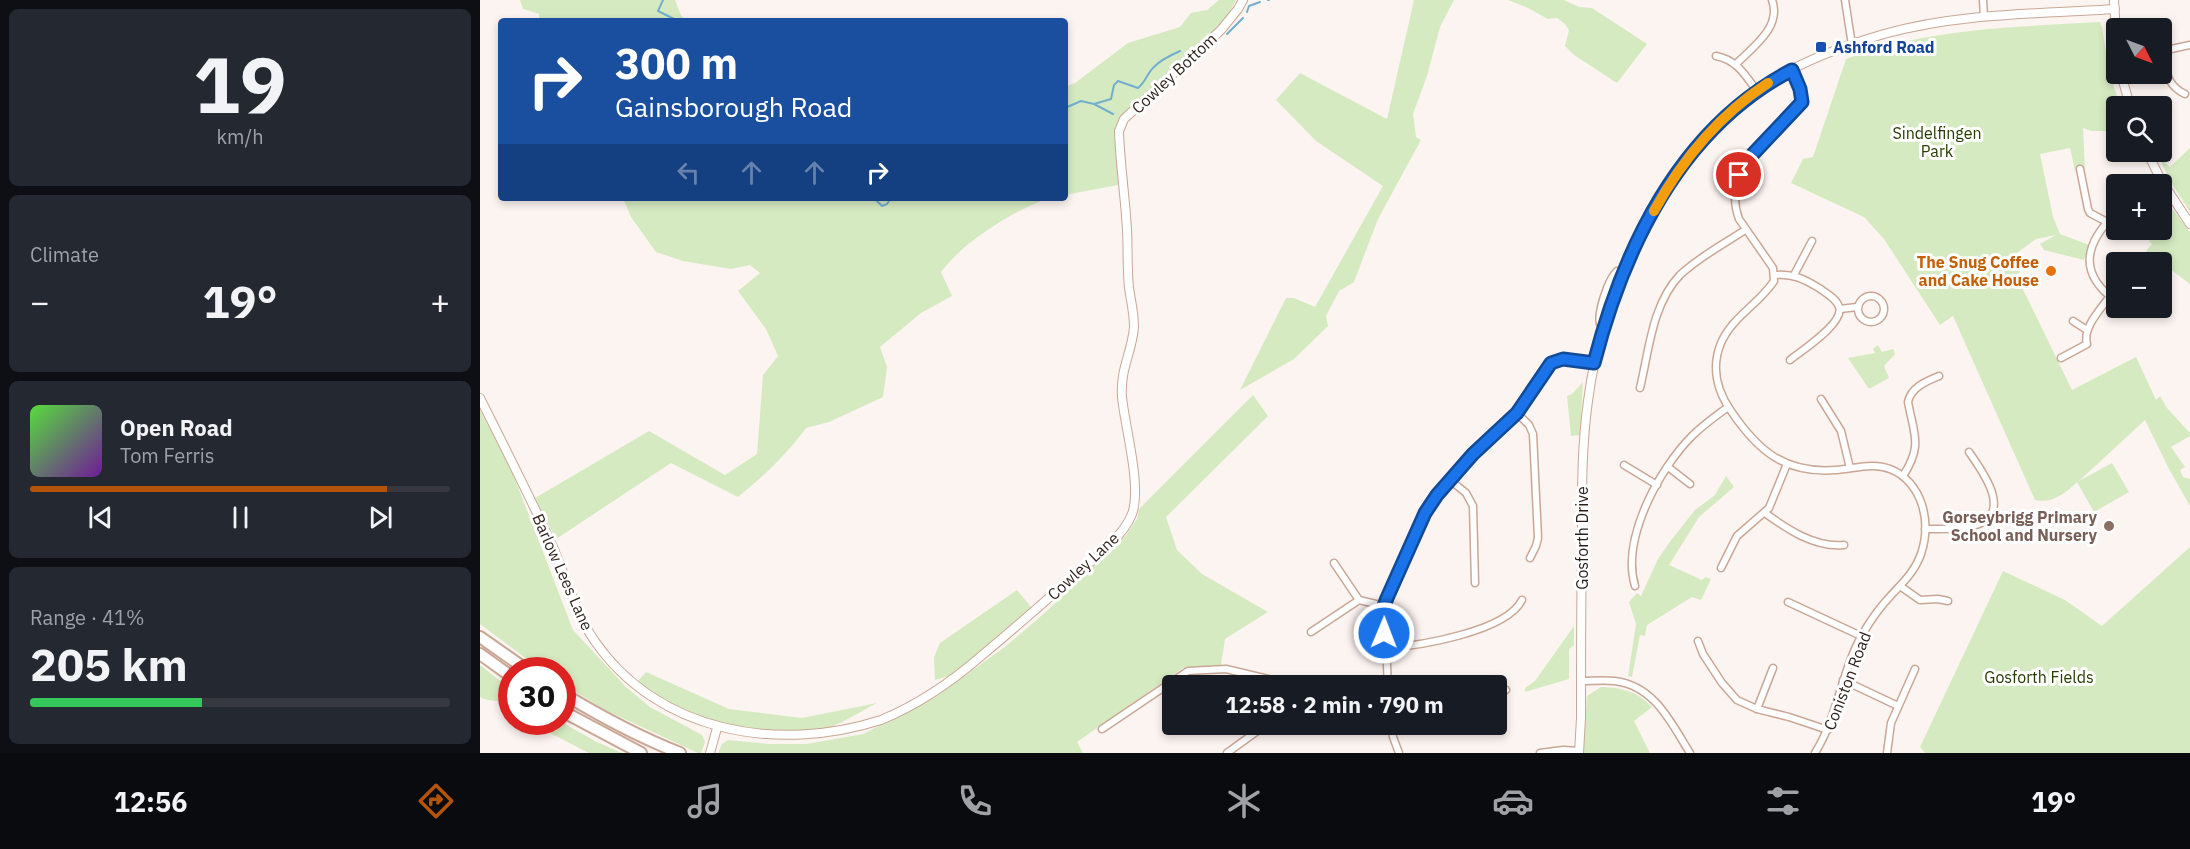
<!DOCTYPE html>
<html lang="en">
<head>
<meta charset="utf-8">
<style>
	body { margin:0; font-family:"IBM Plex Sans",sans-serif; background:#242831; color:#f1f3f6; height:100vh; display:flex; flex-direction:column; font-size:22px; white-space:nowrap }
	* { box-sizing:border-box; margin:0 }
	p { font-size:20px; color:#9ea1a6 }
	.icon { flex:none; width:33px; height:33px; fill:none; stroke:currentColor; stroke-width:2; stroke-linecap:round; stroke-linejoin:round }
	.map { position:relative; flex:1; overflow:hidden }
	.side { display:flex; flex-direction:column; gap:9px; padding:9px; background:#0d0f14; width:480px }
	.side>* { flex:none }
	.banner { position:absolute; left:18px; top:18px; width:570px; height:183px; border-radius:6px; box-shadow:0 3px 9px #0003; background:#1a4fa0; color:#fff; overflow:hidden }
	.needle { width:39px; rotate:132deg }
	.fabs { position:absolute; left:1626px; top:18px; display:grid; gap:12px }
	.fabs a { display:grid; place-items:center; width:66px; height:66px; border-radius:6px; background:#171b24; box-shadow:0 3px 9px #0003; font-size:30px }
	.speed { position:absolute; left:18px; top:657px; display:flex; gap:12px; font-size:30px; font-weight:700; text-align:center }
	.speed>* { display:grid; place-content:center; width:78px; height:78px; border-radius:50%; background:#171b24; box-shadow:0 3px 9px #0003; line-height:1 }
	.speed .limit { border:9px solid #d22; background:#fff; color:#111 }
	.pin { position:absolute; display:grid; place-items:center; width:51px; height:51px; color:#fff; margin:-26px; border:3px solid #fff; border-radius:50%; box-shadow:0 2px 6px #0007 }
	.me { position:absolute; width:66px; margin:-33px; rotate:1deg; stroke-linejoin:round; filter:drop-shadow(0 0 4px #0008) }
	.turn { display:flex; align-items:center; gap:21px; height:126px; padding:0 18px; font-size:27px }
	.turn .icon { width:78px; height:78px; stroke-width:2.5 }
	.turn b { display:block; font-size:42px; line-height:51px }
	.lanes { display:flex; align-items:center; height:57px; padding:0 18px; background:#0003; justify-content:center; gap:30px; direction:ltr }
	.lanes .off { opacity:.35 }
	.big { font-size:45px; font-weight:800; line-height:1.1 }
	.side .widget { flex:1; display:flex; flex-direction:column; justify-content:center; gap:9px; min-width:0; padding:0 21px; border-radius:9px; background:#242831 }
	.side .dial { align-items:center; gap:0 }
	.dial b { font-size:78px; line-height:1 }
	.song { display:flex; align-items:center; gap:18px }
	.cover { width:72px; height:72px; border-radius:9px; background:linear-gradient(135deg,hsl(110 70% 55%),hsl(280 70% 35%)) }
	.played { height:6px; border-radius:3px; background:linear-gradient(90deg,#b45309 85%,#363941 85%) }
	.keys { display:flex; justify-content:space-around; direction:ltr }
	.heat { display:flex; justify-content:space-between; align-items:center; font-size:33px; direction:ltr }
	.charge { height:9px; border-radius:4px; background:linear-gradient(90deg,#34c759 41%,#363941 0) }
	.trip { position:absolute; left:682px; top:675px; width:345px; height:60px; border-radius:6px; background:#171b24; box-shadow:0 3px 9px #0003; font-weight:800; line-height:60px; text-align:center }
	.tabs { display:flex; height:96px; justify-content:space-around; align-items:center; background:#090b0e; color:#9ea1a6 }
	.tabs .icon { width:42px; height:42px }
	.tabs .active { color:#b45309 }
	.tabs b { font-size:27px; color:#f1f3f6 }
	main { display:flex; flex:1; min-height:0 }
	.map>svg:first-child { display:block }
	.green { fill:#d6eac1 }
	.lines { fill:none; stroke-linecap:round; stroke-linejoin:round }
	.stream { stroke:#72afcf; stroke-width:2 }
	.minor-casing { stroke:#caa795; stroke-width:9 }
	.tertiary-casing { stroke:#caa795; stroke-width:10 }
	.trunk-casing { stroke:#caa795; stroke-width:14 }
	.minor { stroke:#fff; stroke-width:6 }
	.tertiary { stroke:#fff; stroke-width:8 }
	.trunk { stroke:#fff; stroke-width:10 }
	.route-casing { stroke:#114b97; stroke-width:15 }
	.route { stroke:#1a73e8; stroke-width:10 }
	.slow { stroke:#f59e0b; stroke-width:10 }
	.transit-dot { fill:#1a4fb4; stroke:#fff; stroke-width:2 }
	.food-dot { fill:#e8710a; stroke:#fff; stroke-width:2 }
	.education-dot { fill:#8d6e63; stroke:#fff; stroke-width:2 }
	.labels { text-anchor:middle; stroke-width:6; stroke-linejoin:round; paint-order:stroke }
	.transit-label { font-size:16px; font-weight:bold; fill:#164399; stroke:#fff; text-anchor:start }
	.street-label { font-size:16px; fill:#2b1d17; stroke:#fff }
	.park-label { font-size:16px; fill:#273d01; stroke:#fff }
	.food-label { font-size:16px; font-weight:bold; fill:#c56008; stroke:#fff; text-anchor:end }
	.education-label { font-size:16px; font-weight:bold; fill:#785e54; stroke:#fff; text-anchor:end }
</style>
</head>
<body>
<main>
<section class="side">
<div class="widget dial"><b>19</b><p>km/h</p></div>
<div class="widget"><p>Climate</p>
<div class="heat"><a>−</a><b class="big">19°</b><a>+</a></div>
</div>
<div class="widget">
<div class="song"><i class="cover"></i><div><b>Open Road</b><p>Tom Ferris</p></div></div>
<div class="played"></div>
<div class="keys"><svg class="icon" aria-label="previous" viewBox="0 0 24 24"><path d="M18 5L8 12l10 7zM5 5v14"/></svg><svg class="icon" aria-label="pause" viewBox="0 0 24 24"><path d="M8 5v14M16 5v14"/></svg><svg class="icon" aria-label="next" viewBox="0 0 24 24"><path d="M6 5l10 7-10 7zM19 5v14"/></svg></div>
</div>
<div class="widget"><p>Range · 41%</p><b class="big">205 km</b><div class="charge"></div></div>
</section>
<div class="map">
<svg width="1710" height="753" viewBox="0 0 1710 753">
	<rect width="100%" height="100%" fill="#fcf4f1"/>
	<g class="green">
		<path d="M 40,0 L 195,0 L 201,15 L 206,21 L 59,21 L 59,14 L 43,9 Z"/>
		<path d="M 739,0 L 756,0 L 745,20 L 639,119 L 635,128 L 638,185 L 585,195 L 585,87 L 595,83 L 648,43 L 700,27 L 711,13 L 727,10 Z"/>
		<path d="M 934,0 L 974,0 L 960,27 L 947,76 L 933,114 L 936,137 L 941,140 L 898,219 L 874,282 L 859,291 L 846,316 L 848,326 L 814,359 L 760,390 L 806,298 L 814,298 L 835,307 L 903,186 L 836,141 L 796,100 L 820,73 L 907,119 Z"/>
		<path d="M 1028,0 L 1084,0 L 1099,7 L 1112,8 L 1167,44 L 1137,83 L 1094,55 L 1085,46 L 1089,30 L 1085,24 L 1077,18 L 1068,19 L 1046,7 Z"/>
		<path d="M 1620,22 L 1622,27 L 1629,71 L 1640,106 L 1636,106 L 1636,131 L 1611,131 L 1603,128 L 1605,169 L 1595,171 L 1590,148 L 1560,154 L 1573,217 L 1580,234 L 1609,245 L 1604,260 L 1564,250 L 1560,244 L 1576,235 L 1556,239 L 1530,258 L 1540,272 L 1536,275 L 1592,390 L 1656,357 L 1676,400 L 1680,396 L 1687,408 L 1710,433 L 1710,436 L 1691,447 L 1705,467 L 1700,470 L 1703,477 L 1710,479 L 1710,506 L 1689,469 L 1665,420 L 1599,481 L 1632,463 L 1649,492 L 1614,512 L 1597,482 C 1586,493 1572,504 1555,500 L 1473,316 L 1460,325 L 1404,239 L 1384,217 L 1311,183 L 1323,159 L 1333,157 L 1366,59 C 1447,28 1535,27 1620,22 Z"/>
		<path d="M 1710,148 L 1710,212 L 1689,179 L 1679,157 L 1690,167 Z"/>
		<path d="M 1682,195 L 1710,232 L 1710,284 L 1666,251 L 1672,244 L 1669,241 L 1678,231 L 1676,230 L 1682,230 Z"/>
		<path d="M 143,198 L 569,198 C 533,211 484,241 461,272 L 472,296 L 441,313 L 400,347 L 407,367 L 403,397 L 349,422 L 326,428 C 306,455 284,476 258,497 L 191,463 L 76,539 L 55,498 L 169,431 L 245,475 L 277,454 L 283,375 L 298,356 L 286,329 L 258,291 L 280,273 L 270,265 L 251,269 L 203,261 L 176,252 L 151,217 Z"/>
		<path d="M 1398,345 L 1402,352 L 1413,349 L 1415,354 L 1404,366 L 1409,378 L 1389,389 L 1368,358 L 1395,353 L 1393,349 Z"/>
		<path d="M 1103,382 L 1100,435 L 1091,436 L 1087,396 L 1092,394 Z"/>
		<path d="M 773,395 L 788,416 L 686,517 L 697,550 L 722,574 L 788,612 L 745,639 L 741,665 L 703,668 L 597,742 L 603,753 L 238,753 L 242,744 L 248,740 L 289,744 L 326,744 L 383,734 L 457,696 L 526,646 L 568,610 L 646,535 L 657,519 L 659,509 Z"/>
		<path d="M 0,410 L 33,474 L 93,630 L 146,687 L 170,707 L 222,735 L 225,742 L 221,753 L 218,753 L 125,710 L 83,684 L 82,670 L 61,670 L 0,624 Z"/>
		<path d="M 1246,476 L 1254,487 L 1219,517 L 1189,565 L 1222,580 L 1226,577 L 1231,579 L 1221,600 L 1212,597 L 1167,625 L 1165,636 L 1160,635 L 1152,677 L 1148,676 L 1156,624 L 1149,602 L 1157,593 L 1161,596 L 1178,559 L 1192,539 L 1215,510 L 1235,495 Z"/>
		<path d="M 1710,547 L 1710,753 L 1445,753 L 1440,747 L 1523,571 L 1585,600 L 1622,626 Z"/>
		<path d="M 537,590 L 551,607 L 476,674 L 455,680 L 454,657 L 460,643 Z"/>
		<path d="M 1094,626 L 1094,645 L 1089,649 L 1089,679 L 1045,692 L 1045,688 L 1055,681 Z"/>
		<path d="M 0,665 L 31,689 L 31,707 C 18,697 12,704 0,697 Z"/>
		<path d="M 166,672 L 249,709 L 322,718 L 397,703 C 383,710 357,727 343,729 C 334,731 325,730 316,731 C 255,734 206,716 157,682 Z"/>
		<path d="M 1121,687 C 1142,688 1157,691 1172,707 L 1154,721 L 1170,753 L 1103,753 L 1107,696 Z"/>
		<path d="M 51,722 L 81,722 L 117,742 L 142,753 L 109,753 L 62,729 Z"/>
	</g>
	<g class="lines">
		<g class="stream">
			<path d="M 183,0 L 178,11 L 198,21"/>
			<path d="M 788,0 L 789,0"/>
			<path d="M 767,12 L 769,6 L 780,2"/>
			<path d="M 747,34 L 763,18"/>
			<path d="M 614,104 L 633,114"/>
			<path d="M 585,108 L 601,101 L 614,104 L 631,99 L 634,85 L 638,81 L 658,88 C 666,82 667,73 674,67 C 680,60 691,55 700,51"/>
			<path d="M 394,198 L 402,206 L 407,204 L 411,198"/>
		</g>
		<g class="minor-casing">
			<g id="minor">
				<path d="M 1365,0 L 1372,45"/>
				<path d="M 1503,0 L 1504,17"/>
				<path d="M 1682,51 C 1687,71 1685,84 1705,94"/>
				<path d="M 1682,51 L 1710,45"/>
				<path d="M 1236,56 C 1257,60 1265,75 1277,91"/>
				<path d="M 1256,64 C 1273,47 1302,27 1292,0"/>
				<path d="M 1312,70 C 1317,82 1326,95 1318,108 C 1289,136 1241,172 1259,219 L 1293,268 L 1294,281 C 1279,304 1252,317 1241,343 C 1231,367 1237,391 1251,411 C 1278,451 1305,474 1356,470 C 1374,469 1392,462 1410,469 C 1426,475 1437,489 1442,505 C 1447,521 1446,539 1441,554 C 1434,574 1419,586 1406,601 C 1397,611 1389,623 1382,635 C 1361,672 1358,716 1335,753"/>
				<path d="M 1600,169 L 1608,209 L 1610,213 L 1627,222"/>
				<path d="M 1636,213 C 1605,243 1597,273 1636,301"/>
				<path d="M 1295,275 C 1312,273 1324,279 1339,288 C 1346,293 1357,299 1359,307 C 1365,323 1321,351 1310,360"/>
				<path d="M 1314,275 L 1332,241"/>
				<circle cx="1391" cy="309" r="13"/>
				<path d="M 1682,303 L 1684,305"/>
				<path d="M 1647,308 L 1659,308"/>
				<path d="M 1360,309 L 1377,307"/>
				<path d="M 1593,321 L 1607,330"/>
				<path d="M 1124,326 L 1120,324 C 1117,313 1128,279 1137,271 L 1143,272"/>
				<path d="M 1581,358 L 1607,344 C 1602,328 1621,309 1630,296"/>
				<path d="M 1160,388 C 1169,351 1172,304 1200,275 C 1219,257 1244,244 1265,230"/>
				<path d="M 1341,399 L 1361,431 L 1370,468"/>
				<path d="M 1037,413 L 1049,425 L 1053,434 L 1058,538 L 1056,546 L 1050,558"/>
				<path d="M 1144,465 L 1177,485"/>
				<path d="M 1188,467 L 1210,484"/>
				<path d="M 1423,476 C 1443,445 1434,435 1428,402 C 1431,387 1447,381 1459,376"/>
				<path d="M 970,480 L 986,493 L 993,506 L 995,583"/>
				<path d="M 1285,513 C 1307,529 1335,548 1364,545"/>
				<path d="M 1445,529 C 1461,529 1478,530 1493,526 C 1535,515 1503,472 1489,452"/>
				<path d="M 854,563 L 879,600 L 904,606"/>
				<path d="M 1241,568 L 1257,536 L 1289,508 L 1307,464"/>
				<path d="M 1155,586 C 1141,539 1179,469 1212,436 C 1223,425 1236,416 1248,407"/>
				<path d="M 1420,586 L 1440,600 L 1458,599 L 1468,601"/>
				<path d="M 1308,602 L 1381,636"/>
				<path d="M 831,632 L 879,600"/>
				<path d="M 1218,641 L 1223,654 L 1242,683 L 1257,700 L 1277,709 L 1309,717 L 1348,730"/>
				<path d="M 905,648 C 938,646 1026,632 1042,600"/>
				<path d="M 1363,680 L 1418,706"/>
				<path d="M 1102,681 C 1112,681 1124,680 1135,681 C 1175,686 1191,723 1210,753"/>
				<path d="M 908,686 L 904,606 L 945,513 L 957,496 L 993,454 L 1037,413 L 1071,363 L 1083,359 L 1114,363"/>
				<path d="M 1017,697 L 1026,690"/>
				<path d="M 1277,709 L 1293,668"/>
				<path d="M 911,724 L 913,737 L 919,753"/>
				<path d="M 622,729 L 708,671 L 746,669 L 818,686"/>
				<path d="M 747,753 L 787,724"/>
				<path d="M 1060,753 L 1083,750 L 1099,751"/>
				<path d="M 1407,753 L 1411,723 L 1435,669"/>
			</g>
		</g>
		<g class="tertiary-casing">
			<g id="tertiary">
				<path d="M 1634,0 L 1636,35"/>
				<path d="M 1641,74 L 1650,106"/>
				<path d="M 1667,152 L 1681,180 L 1710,224"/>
				<path d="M 0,398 C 24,446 49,495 72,545 C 86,576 95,612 114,640 C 178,733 298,753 401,720 C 437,705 470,683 500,657 C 530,632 560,606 589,580 C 608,564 643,538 652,514 C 662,486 645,428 642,397 C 640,368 652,353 654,327 C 654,313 651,301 649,288 C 647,268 648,248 647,229 C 645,196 640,163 639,131 L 644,119 L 741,30 L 758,9 L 763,0"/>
				<path d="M 230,753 L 237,728"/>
				<path d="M 1099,753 L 1101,718 C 1101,661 1101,605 1102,549 C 1102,500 1101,450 1108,401 C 1122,291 1182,158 1274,92 C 1312,65 1359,47 1404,34 C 1479,13 1558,14 1635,9"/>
			</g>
		</g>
		<g class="trunk-casing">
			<g id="trunk">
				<path d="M 0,637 L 47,670"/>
				<path d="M 0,654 L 32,677"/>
				<path d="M 82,693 C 120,716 159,737 200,753"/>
				<path d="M 82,711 L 161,753"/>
			</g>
		</g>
		<use href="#minor" class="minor"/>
		<use href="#tertiary" class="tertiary"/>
		<use href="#trunk" class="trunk"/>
	</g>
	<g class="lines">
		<g class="route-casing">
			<path id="route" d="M 904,633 L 904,606 L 907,598 L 945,513 L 957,495 L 993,454 L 1037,413 L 1071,363 L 1083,359 L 1114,363 C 1144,247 1201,128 1312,70 L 1320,89 L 1322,102 L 1273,154 L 1259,175"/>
		</g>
		<use href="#route" class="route"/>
		<path class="slow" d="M 1174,211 C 1202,160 1239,115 1288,83"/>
	</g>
	<rect class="transit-dot" x="1335" y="41" width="12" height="12" rx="3"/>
	<circle class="food-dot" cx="1571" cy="271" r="6"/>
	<circle class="education-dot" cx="1629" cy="526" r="6"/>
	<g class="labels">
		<g class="transit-label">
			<text x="1353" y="53">Ashford Road</text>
		</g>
		<g class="street-label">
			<text transform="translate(694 73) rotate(-43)" y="6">Cowley Bottom</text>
			<text transform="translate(1102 538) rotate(-90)" y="6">Gosforth Drive</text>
			<text transform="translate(603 566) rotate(-43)" y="6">Cowley Lane</text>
			<text transform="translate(83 572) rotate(66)" y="6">Barlow Lees Lane</text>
			<text transform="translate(1367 681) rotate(-69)" y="6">Coniston Road</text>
		</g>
		<g class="park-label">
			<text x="1457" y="139">Sindelfingen<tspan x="1457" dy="18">Park</tspan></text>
			<text x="1559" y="683">Gosforth Fields</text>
		</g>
		<g class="food-label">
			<text x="1559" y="268">The Snug Coffee<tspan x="1559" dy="18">and Cake House</tspan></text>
		</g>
		<g class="education-label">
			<text x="1617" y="523">Gorseybrigg Primary<tspan x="1617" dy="18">School and Nursery</tspan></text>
		</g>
	</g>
</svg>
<div class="fabs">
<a><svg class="needle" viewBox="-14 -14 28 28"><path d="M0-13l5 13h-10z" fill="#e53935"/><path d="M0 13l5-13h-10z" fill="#9ea1a6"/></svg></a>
<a><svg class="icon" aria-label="search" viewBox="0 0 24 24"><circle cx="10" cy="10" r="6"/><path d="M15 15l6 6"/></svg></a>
<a>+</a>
<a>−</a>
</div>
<div class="speed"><div class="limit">30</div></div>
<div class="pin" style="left:1259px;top:175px;background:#d93025"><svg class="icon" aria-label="arrive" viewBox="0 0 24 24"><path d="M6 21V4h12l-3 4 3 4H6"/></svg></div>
<svg class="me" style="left:904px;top:633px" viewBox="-20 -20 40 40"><circle r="17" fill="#1a73e8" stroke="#fff" stroke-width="3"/><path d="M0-11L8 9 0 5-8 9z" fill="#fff"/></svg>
<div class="trip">12:58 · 2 min · 790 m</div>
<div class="banner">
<div class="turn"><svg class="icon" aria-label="right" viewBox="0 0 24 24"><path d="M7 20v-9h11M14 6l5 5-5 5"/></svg><div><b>300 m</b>Gainsborough Road</div></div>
<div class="lanes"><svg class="icon off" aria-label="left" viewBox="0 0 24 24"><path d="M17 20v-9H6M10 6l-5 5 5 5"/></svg><svg class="icon off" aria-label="ahead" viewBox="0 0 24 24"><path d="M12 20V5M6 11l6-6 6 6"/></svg><svg class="icon off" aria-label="ahead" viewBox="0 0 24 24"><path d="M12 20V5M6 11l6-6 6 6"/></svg><svg class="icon" aria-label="right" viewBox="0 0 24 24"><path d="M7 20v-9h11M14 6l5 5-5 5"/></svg></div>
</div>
</div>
</main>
<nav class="tabs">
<b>12:56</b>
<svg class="icon active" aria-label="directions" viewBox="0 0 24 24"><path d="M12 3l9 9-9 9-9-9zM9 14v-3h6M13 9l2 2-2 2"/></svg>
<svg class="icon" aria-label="music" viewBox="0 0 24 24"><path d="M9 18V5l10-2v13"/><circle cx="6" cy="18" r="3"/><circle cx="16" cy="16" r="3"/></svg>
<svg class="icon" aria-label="phone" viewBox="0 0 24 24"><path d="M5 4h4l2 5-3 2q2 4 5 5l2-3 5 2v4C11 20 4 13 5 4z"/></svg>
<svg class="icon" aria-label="climate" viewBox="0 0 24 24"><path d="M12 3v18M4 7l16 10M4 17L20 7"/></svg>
<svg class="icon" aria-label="car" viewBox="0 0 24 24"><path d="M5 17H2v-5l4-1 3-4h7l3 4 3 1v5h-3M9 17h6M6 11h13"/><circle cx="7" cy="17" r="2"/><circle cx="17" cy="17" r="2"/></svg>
<svg class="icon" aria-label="filters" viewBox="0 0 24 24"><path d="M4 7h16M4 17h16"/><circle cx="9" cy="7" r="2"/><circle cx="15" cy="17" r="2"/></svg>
<b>19°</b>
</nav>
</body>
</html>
